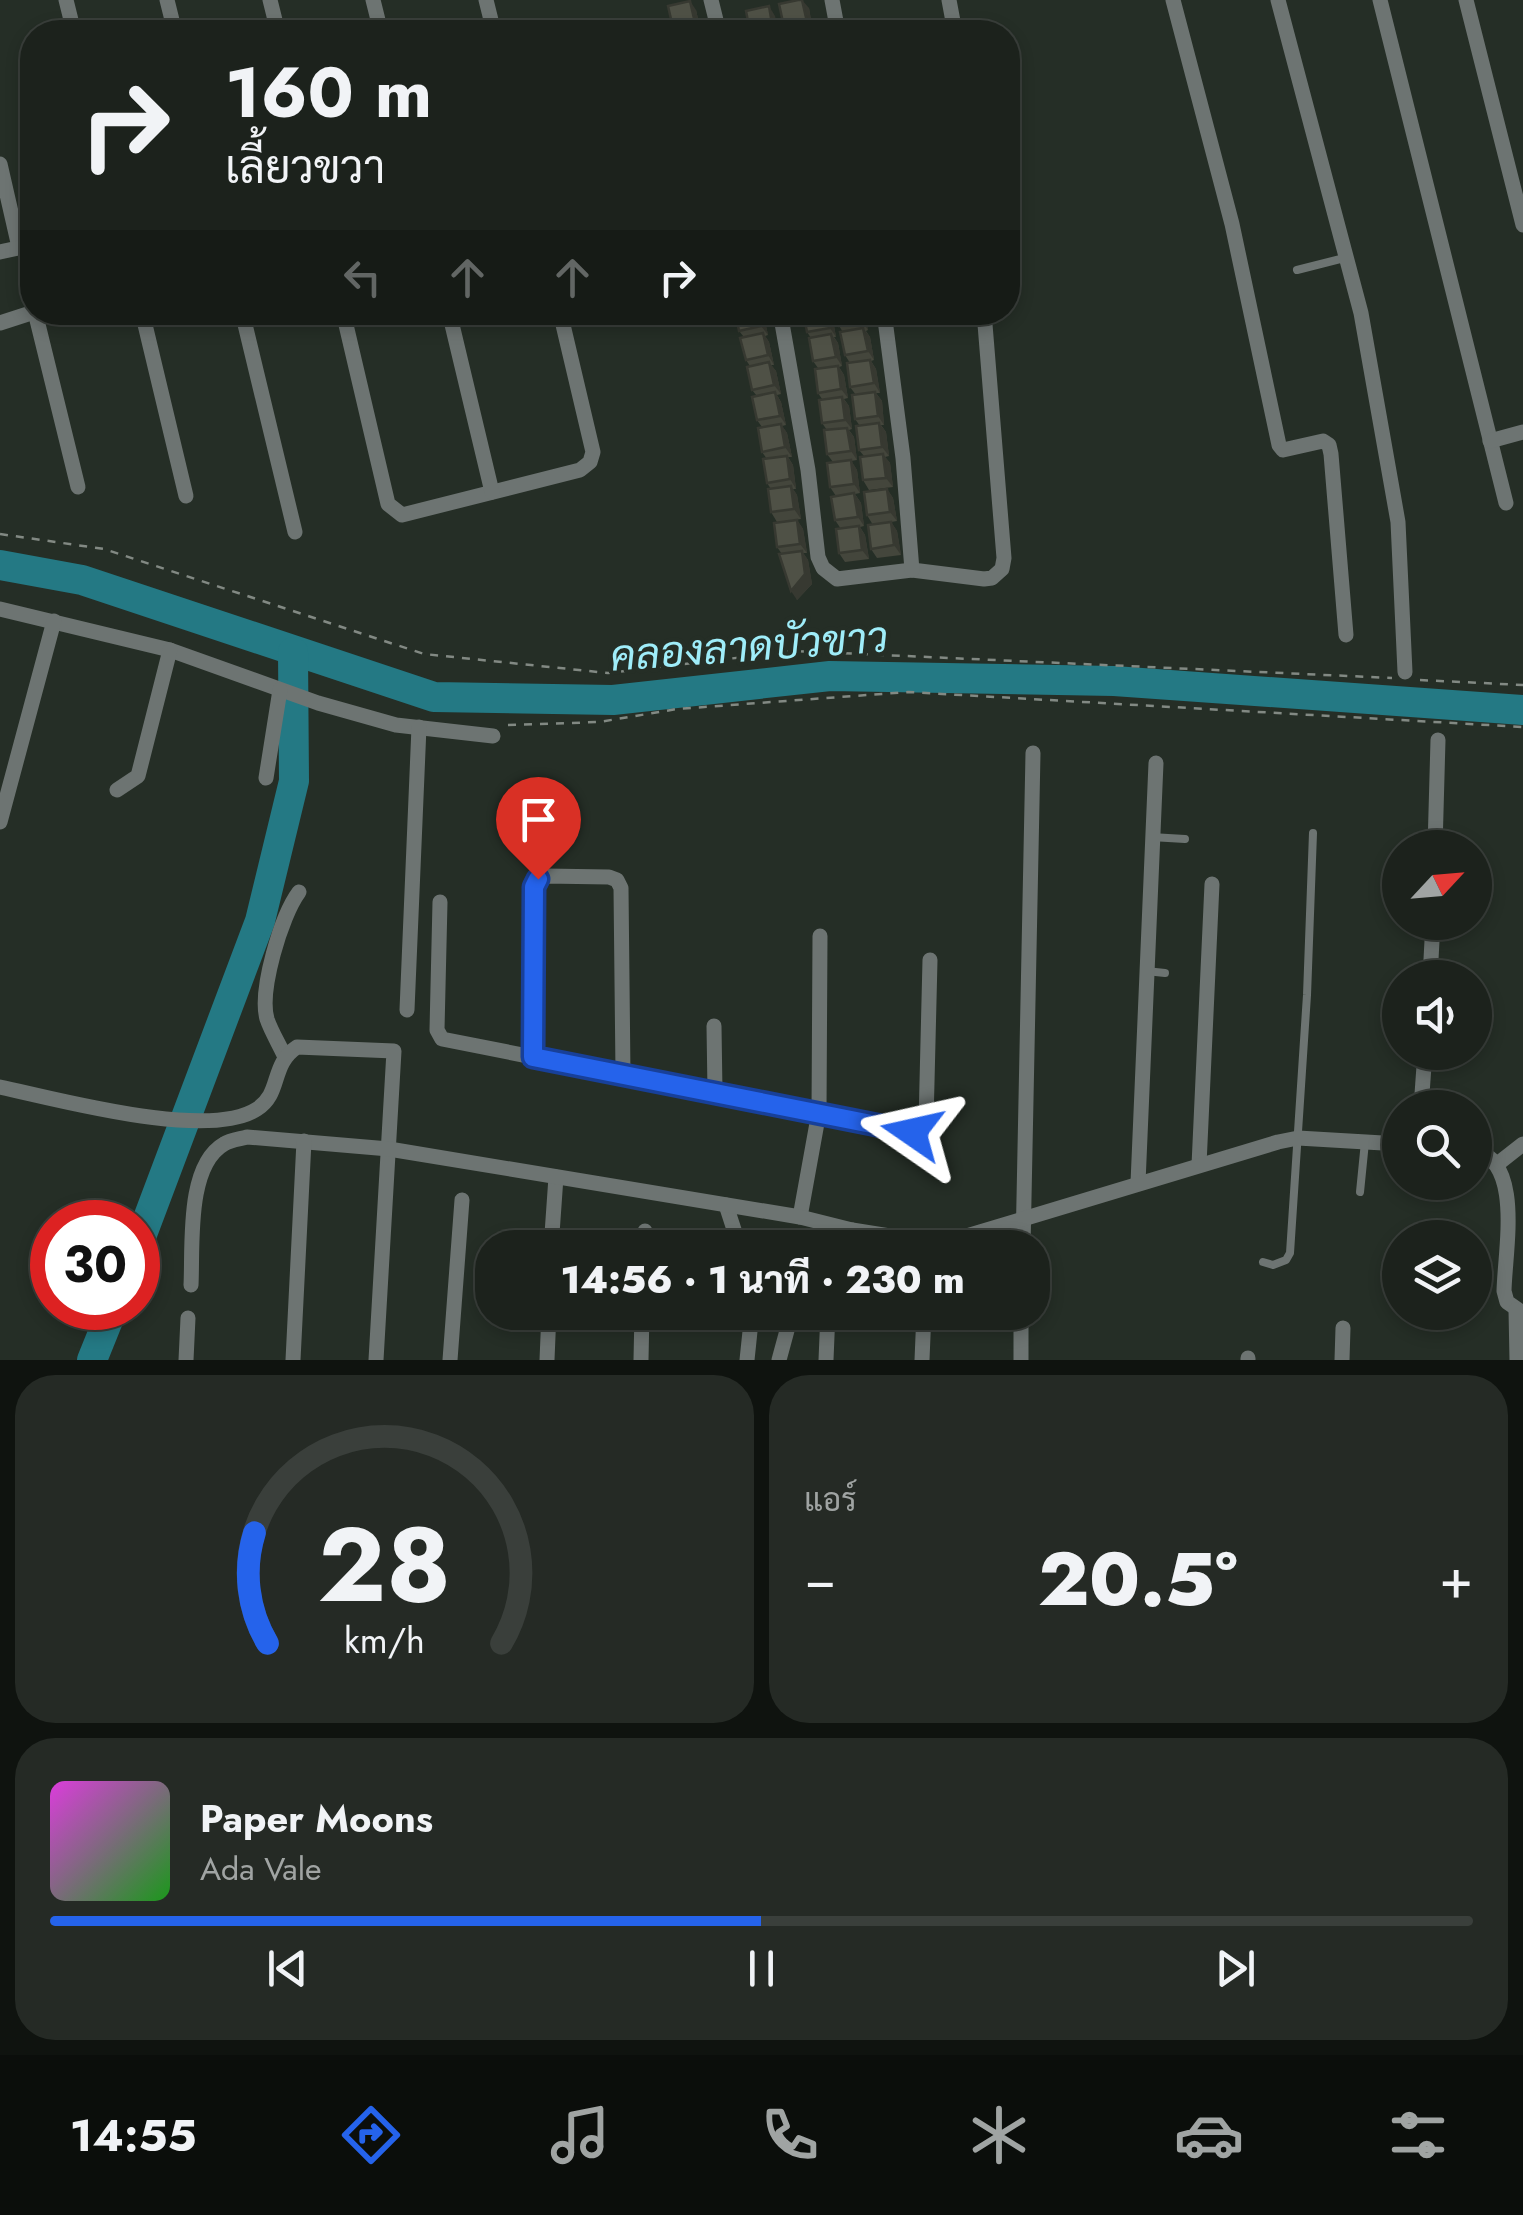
<!DOCTYPE html>
<html lang="th">
<head>
<meta charset="utf-8">
<style>
	body { margin:0; font-family:Jost,Sarabun,sans-serif; background:#252a25; color:#f1f3f6; height:100vh; display:flex; flex-direction:column; font-size:38px; white-space:nowrap }
	* { box-sizing:border-box; margin:0 }
	p { font-size:32px; color:#a0a4a3 }
	.icon { flex:none; width:55px; height:55px; fill:none; stroke:currentColor; stroke-width:2; stroke-linecap:round; stroke-linejoin:round }
	.map { position:relative; height:1360px; overflow:hidden }
	.panel { display:flex; flex-direction:column; gap:15px; padding:15px; background:#0f130f; flex:1 }
	.panel>* { flex:none }
	.banner { position:absolute; left:20px; top:20px; width:1000px; height:305px; border-radius:40px; box-shadow:0 5px 15px #0003,0 0 0 2px #3a3f3b; background:#1c221c; color:#f1f3f6; overflow:hidden }
	.needle { width:65px; rotate:64deg }
	.tools { position:absolute; left:1382px; top:830px; display:grid; gap:20px }
	.tools a { display:grid; place-items:center; width:110px; height:110px; border-radius:50%; background:#1c221c; box-shadow:0 5px 15px #0003,0 0 0 2px #3a3f3b; font-size:50px }
	.speed { position:absolute; left:30px; top:1200px; display:flex; gap:20px; font-size:50px; font-weight:700; text-align:center }
	.speed>* { display:grid; place-content:center; width:130px; height:130px; border-radius:50%; background:#1c221c; box-shadow:0 5px 15px #0003,0 0 0 2px #3a3f3b; line-height:1 }
	.speed .limit { border:15px solid #d22; background:#fff; color:#111 }
	.pin { position:absolute; display:grid; place-items:center; width:85px; height:85px; color:#fff; margin:-102px -42px; border-radius:50% 50% 50% 0; rotate:-45deg; box-shadow:0 0 10px #0007 }
	.pin .icon { rotate:45deg }
	.me { position:absolute; width:110px; margin:-55px; rotate:281deg; stroke-linejoin:round; filter:drop-shadow(0 0 8px #0008) }
	.turn { display:flex; align-items:center; gap:35px; height:210px; padding:0 40px; font-size:45px }
	.turn .icon { width:130px; height:130px; stroke-width:2.5 }
	.turn b { display:block; font-size:70px; line-height:85px }
	.lanes { display:flex; align-items:center; height:95px; padding:0 40px; background:#0003; justify-content:center; gap:50px; direction:ltr }
	.lanes .off { opacity:.35 }
	.big { font-size:75px; font-weight:800; line-height:1.1 }
	.panel .card { flex:1; display:flex; flex-direction:column; justify-content:center; gap:15px; min-width:0; padding:0 35px; border-radius:40px; background:#252a25 }
	.panel .dial { align-items:center; gap:0 }
	.dial svg { height:260px; overflow:visible; fill:none; stroke:#3a3f3b; stroke-width:7; stroke-linecap:round; text-anchor:middle }
	.dial text { fill:#f1f3f6; stroke:none }
	.song { display:flex; align-items:center; gap:30px }
	.cover { width:120px; height:120px; border-radius:15px; background:linear-gradient(135deg,hsl(300 70% 55%),hsl(120 70% 35%)) }
	.played { height:10px; border-radius:5px; background:linear-gradient(90deg,#2563eb 50%,#3a3f3b 50%) }
	.keys { display:flex; justify-content:space-around; direction:ltr }
	.heat { display:flex; justify-content:space-between; align-items:center; font-size:55px; direction:ltr }
	.panel .tiles { flex:1; display:grid; gap:15px; grid-template-columns:1fr 1fr }
	.card:last-child { grid-column:span 2 }
	.trip { position:absolute; left:475px; top:1230px; width:575px; height:100px; border-radius:40px; background:#1c221c; box-shadow:0 5px 15px #0003,0 0 0 2px #3a3f3b; font-weight:800; line-height:100px; text-align:center }
	.menu { display:flex; height:160px; justify-content:space-around; align-items:center; background:#0b0e0b; color:#a0a4a3 }
	.menu .icon { width:70px; height:70px }
	.menu .active { color:#2563eb }
	.menu b { font-size:45px; color:#f1f3f6 }
	.map>svg:first-child { display:block }
	.lines { fill:none; stroke-linecap:round; stroke-linejoin:round }
	.river { stroke:#247984; stroke-width:30 }
	.path { stroke:#828983; stroke-width:2.5; stroke-dasharray:8 8; stroke-linecap:butt }
	.service { stroke:#6d7472; stroke-width:8 }
	.minor { stroke:#6d7472; stroke-width:15 }
	.wall { fill:#44463c }
	.shaded-wall { fill:#373931 }
	.building { fill:#4f5146; stroke:#373931; stroke-width:2.5 }
	.route-casing { stroke:#184099; stroke-width:25 }
	.route { stroke:#2563eb; stroke-width:18 }
	.labels { text-anchor:middle; stroke-width:9; stroke-linejoin:round; paint-order:stroke }
	.water-label { font-size:42px; font-style:italic; fill:#9fedf9; stroke:#252e26 }
</style>
</head>
<body>
<div class="map">
<svg width="1523" height="1360" viewBox="0 0 1523 1360">
	<rect width="100%" height="100%" fill="#252e26"/>
	<g class="lines">
		<g class="river">
			<path d="M 0,565 L 82,580 L 434,697 L 613,700 L 830,676 L 1114,681 L 1523,710"/>
			<path d="M 138,1245 L 260,921 L 294,781 L 293,652"/>
			<path d="M 92,1360 L 113,1308"/>
		</g>
		<g class="path">
			<path d="M 0,534 L 104,549 L 424,654 L 608,673 L 795,651 L 1392,678"/>
			<path d="M 1420,680 L 1523,685"/>
			<path d="M 508,725 L 599,722 L 677,709 L 908,692 L 1523,727"/>
		</g>
		<g class="service">
			<path d="M 1297,270 L 1348,257"/>
			<path d="M 1151,837 L 1185,839"/>
			<path d="M 1146,971 L 1165,973"/>
			<path d="M 1360,1192 L 1365,1142"/>
			<path d="M 1263,1262 L 1273,1265 L 1286,1260 L 1290,1253 L 1307,995 L 1313,833"/>
		</g>
		<g class="minor">
			<path d="M 66,0 L 74,32"/>
			<path d="M 167,0 L 175,32"/>
			<path d="M 270,0 L 278,32"/>
			<path d="M 373,0 L 381,32"/>
			<path d="M 486,0 L 494,32"/>
			<path d="M 711,0 L 719,32"/>
			<path d="M 832,0 L 838,32"/>
			<path d="M 949,0 L 955,32"/>
			<path d="M 1173,0 L 1232,224 L 1279,445 L 1283,450 L 1323,441 L 1329,445 L 1331,454 L 1346,635"/>
			<path d="M 1278,0 L 1361,313 L 1398,522 L 1405,672"/>
			<path d="M 1380,0 L 1506,503"/>
			<path d="M 1466,0 L 1523,225"/>
			<path d="M 0,164 L 19,247"/>
			<path d="M 0,252 L 32,245"/>
			<path d="M 35,312 L 78,487"/>
			<path d="M 142,312 L 186,496"/>
			<path d="M 242,312 L 295,532"/>
			<path d="M 343,312 L 388,504 L 402,515 L 580,470 L 590,462 L 593,452 L 560,312"/>
			<path d="M 449,312 L 492,492"/>
			<path d="M 780,312 L 808,470 L 818,557 L 823,568 L 837,579 L 912,570 L 984,579 L 992,578 L 1002,569 L 1004,558 L 984,312"/>
			<path d="M 884,312 L 903,458 L 912,570"/>
			<path d="M 0,323 L 34,312"/>
			<path d="M 1490,441 L 1523,432"/>
			<path d="M 0,609 L 170,650 L 318,703 L 396,725 L 493,736"/>
			<path d="M 266,778 L 280,690"/>
			<path d="M 117,790 L 138,776 L 170,650"/>
			<path d="M 0,822 L 54,621"/>
			<path d="M 1435,848 L 1438,740"/>
			<path d="M 440,902 L 437,1030 L 442,1039 L 912,1132 L 921,1130 L 926,1123 L 930,960"/>
			<path d="M 1430,978 L 1433,922"/>
			<path d="M 407,1010 L 419,727"/>
			<path d="M 714,1026 L 715,1092"/>
			<path d="M 284,1055 C 279,1044 271,1031 267,1019 C 259,991 281,916 299,892"/>
			<path d="M 533,1057 L 535,887 L 538,879 L 545,876 L 609,877 L 617,880 L 621,888 L 623,1074"/>
			<path d="M 0,1087 C 57,1099 208,1141 257,1109 C 282,1093 270,1065 297,1047 L 394,1051 L 376,1360"/>
			<path d="M 1421,1108 L 1425,1052"/>
			<path d="M 1475,1150 C 1523,1163 1505,1249 1504,1291 L 1507,1302 L 1523,1313"/>
			<path d="M 1500,1162 L 1523,1144"/>
			<path d="M 1199,1165 L 1212,884"/>
			<path d="M 1138,1183 L 1156,763"/>
			<path d="M 726,1205 L 740,1248"/>
			<path d="M 800,1217 L 819,1112 L 820,936"/>
			<path d="M 551,1248 L 556,1177"/>
			<path d="M 645,1248 L 645,1231"/>
			<path d="M 830,1248 L 852,1230"/>
			<path d="M 1023,1248 L 1033,753"/>
			<path d="M 191,1285 C 193,1246 186,1166 224,1144 C 230,1140 240,1139 247,1137 L 389,1149 L 800,1217 L 852,1230 L 940,1244 L 1278,1142 L 1298,1138 L 1400,1144"/>
			<path d="M 1516,1310 L 1517,1360"/>
			<path d="M 186,1360 L 188,1318"/>
			<path d="M 293,1360 L 304,1141"/>
			<path d="M 450,1360 L 462,1200"/>
			<path d="M 547,1360 L 549,1312"/>
			<path d="M 641,1360 L 642,1312"/>
			<path d="M 747,1360 L 752,1312"/>
			<path d="M 779,1360 L 792,1312"/>
			<path d="M 826,1360 L 828,1312"/>
			<path d="M 922,1360 L 924,1312"/>
			<path d="M 1021,1360 L 1021,1312"/>
			<path d="M 1248,1360 L 1248,1358"/>
			<path d="M 1342,1360 L 1343,1328"/>
		</g>
	</g>
	<g class="wall">
		<path d="M 809,8 L 813,32 L 788,32 L 784,27 Z"/>
		<path d="M 696,10 L 701,32 L 676,32 L 673,28 Z"/>
		<path d="M 763,312 L 768,335 L 765,336 L 769,342 L 774,365 L 771,365 L 776,371 L 781,394 L 777,395 L 781,402 L 786,425 L 782,426 L 787,433 L 792,457 L 788,457 L 793,465 L 796,489 L 793,489 L 797,495 L 801,519 L 777,522 L 771,512 L 771,489 L 767,483 L 767,459 L 762,452 L 762,427 L 757,420 L 757,396 L 752,390 L 750,366 L 746,360 L 744,337 L 739,331 Z"/>
		<path d="M 803,312 L 832,314 L 836,337 L 834,337 L 838,343 L 842,366 L 839,367 L 844,375 L 848,398 L 844,399 L 849,406 L 852,429 L 849,430 L 854,437 L 857,460 L 851,461 L 857,470 L 860,493 L 855,494 L 861,503 L 864,526 L 860,527 L 865,535 L 869,559 L 845,562 L 839,553 L 841,529 L 835,520 L 836,496 L 830,487 L 833,462 L 827,454 L 827,430 L 822,423 L 822,399 L 818,393 L 818,368 L 813,361 L 811,338 L 807,332 Z"/>
		<path d="M 864,312 L 868,330 L 866,331 L 870,337 L 874,360 L 871,361 L 876,369 L 880,393 L 876,393 L 882,401 L 884,425 L 881,425 L 886,432 L 889,456 L 885,457 L 890,463 L 893,487 L 869,490 L 863,480 L 864,456 L 859,450 L 860,426 L 855,419 L 856,395 L 850,387 L 850,363 L 845,355 L 843,332 L 839,326 Z"/>
		<path d="M 887,489 L 893,498 L 897,521 L 891,522 L 897,531 L 901,555 L 877,558 L 871,549 L 873,525 L 867,515 Z"/>
		<path d="M 797,520 L 803,529 L 807,553 L 803,553 L 808,560 L 812,584 L 797,600 L 782,554 L 777,547 Z"/>
	</g>
	<g class="shaded-wall">
		<path d="M 802,0 L 809,8 L 813,32 L 807,22 Z"/>
		<path d="M 690,1 L 696,10 L 701,32 L 695,23 Z"/>
		<path d="M 769,6 L 775,16 L 779,32 L 775,32 L 773,30 Z"/>
		<path d="M 758,312 L 763,312 L 768,335 L 761,326 Z"/>
		<path d="M 827,312 L 832,314 L 836,337 L 830,328 Z"/>
		<path d="M 860,312 L 864,312 L 868,330 L 862,321 Z"/>
		<path d="M 863,328 L 870,337 L 874,360 L 868,351 Z"/>
		<path d="M 763,333 L 769,342 L 774,365 L 768,355 Z"/>
		<path d="M 831,334 L 838,343 L 842,366 L 836,357 Z"/>
		<path d="M 870,360 L 876,369 L 880,393 L 874,383 Z"/>
		<path d="M 769,362 L 776,371 L 781,394 L 774,385 Z"/>
		<path d="M 838,366 L 844,375 L 848,398 L 841,389 Z"/>
		<path d="M 775,392 L 781,402 L 786,425 L 780,416 Z"/>
		<path d="M 875,392 L 882,401 L 884,425 L 878,416 Z"/>
		<path d="M 842,397 L 849,406 L 852,429 L 845,420 Z"/>
		<path d="M 879,423 L 886,432 L 889,456 L 882,447 Z"/>
		<path d="M 781,424 L 787,433 L 792,457 L 785,447 Z"/>
		<path d="M 847,428 L 854,437 L 857,460 L 851,451 Z"/>
		<path d="M 883,454 L 890,463 L 893,487 L 886,478 Z"/>
		<path d="M 787,456 L 793,465 L 796,489 L 790,479 Z"/>
		<path d="M 851,460 L 857,470 L 860,493 L 854,484 Z"/>
		<path d="M 791,486 L 797,495 L 801,519 L 794,509 Z"/>
		<path d="M 887,489 L 893,498 L 897,521 L 890,512 Z"/>
		<path d="M 854,493 L 861,503 L 864,526 L 858,517 Z"/>
		<path d="M 797,520 L 803,529 L 807,553 L 800,544 Z"/>
		<path d="M 891,522 L 897,531 L 901,555 L 894,545 Z"/>
		<path d="M 859,526 L 865,535 L 869,559 L 862,550 Z"/>
		<path d="M 802,551 L 808,560 L 812,584 L 797,600 L 791,591 Z"/>
	</g>
	<g class="building">
		<path d="M 798,0 L 802,0 L 807,22 L 784,27 L 779,4 Z"/>
		<path d="M 690,1 L 695,23 L 673,28 L 668,6 Z"/>
		<path d="M 769,6 L 773,30 L 750,32 L 746,11 Z"/>
		<path d="M 735,312 L 758,312 L 761,326 L 739,331 Z"/>
		<path d="M 803,312 L 827,312 L 830,328 L 807,332 Z"/>
		<path d="M 836,312 L 860,312 L 862,321 L 839,326 Z"/>
		<path d="M 863,328 L 868,351 L 845,355 L 840,332 Z"/>
		<path d="M 763,333 L 768,355 L 746,360 L 740,338 Z"/>
		<path d="M 831,334 L 836,357 L 813,361 L 809,338 Z"/>
		<path d="M 870,360 L 874,383 L 850,387 L 847,363 Z"/>
		<path d="M 769,362 L 774,385 L 752,390 L 747,367 Z"/>
		<path d="M 838,366 L 841,389 L 818,393 L 815,369 Z"/>
		<path d="M 775,392 L 780,416 L 757,420 L 752,397 Z"/>
		<path d="M 875,392 L 878,416 L 855,419 L 852,395 Z"/>
		<path d="M 842,397 L 845,420 L 822,423 L 819,400 Z"/>
		<path d="M 879,423 L 882,447 L 859,450 L 856,426 Z"/>
		<path d="M 781,424 L 785,447 L 762,452 L 758,428 Z"/>
		<path d="M 847,428 L 851,451 L 827,454 L 824,430 Z"/>
		<path d="M 883,454 L 886,478 L 863,480 L 860,457 Z"/>
		<path d="M 787,456 L 790,479 L 767,483 L 763,459 Z"/>
		<path d="M 851,460 L 854,484 L 830,487 L 827,463 Z"/>
		<path d="M 791,486 L 794,509 L 771,512 L 768,489 Z"/>
		<path d="M 887,489 L 890,512 L 867,515 L 864,492 Z"/>
		<path d="M 854,493 L 858,517 L 835,520 L 831,497 Z"/>
		<path d="M 797,520 L 800,544 L 777,547 L 774,523 Z"/>
		<path d="M 891,522 L 894,545 L 871,549 L 868,525 Z"/>
		<path d="M 859,526 L 862,550 L 839,553 L 836,529 Z"/>
		<path d="M 802,551 L 805,574 L 791,591 L 779,554 Z"/>
	</g>
	<g class="lines">
		<g class="route-casing">
			<path id="route" d="M 538,879 L 534,887 L 533,1057 L 912,1132"/>
		</g>
		<use href="#route" class="route"/>
	</g>
	<g class="labels">
		<g class="water-label">
			<text transform="translate(749 646) rotate(-4)" y="15">คลองลาดบัวขาว</text>
		</g>
	</g>
</svg>
<div class="tools">
<a><svg class="needle" viewBox="-14 -14 28 28"><path d="M0-13l5 13h-10z" fill="#e53935"/><path d="M0 13l5-13h-10z" fill="#a0a4a3"/></svg></a>
<a><svg class="icon" aria-label="sound" viewBox="0 0 24 24"><path d="M4 9h4l5-4v14l-5-4H4zM17 9q2 3 0 6"/></svg></a>
<a><svg class="icon" aria-label="search" viewBox="0 0 24 24"><circle cx="10" cy="10" r="6"/><path d="M15 15l6 6"/></svg></a>
<a><svg class="icon" aria-label="layers" viewBox="0 0 24 24"><path d="M12 4l9 5-9 5-9-5zM3 14l9 5 9-5"/></svg></a>
</div>
<div class="speed"><div class="limit">30</div></div>
<div class="pin" style="left:538px;top:879px;background:#d93025"><svg class="icon" aria-label="arrive" viewBox="0 0 24 24"><path d="M6 21V4h12l-3 4 3 4H6"/></svg></div>
<svg class="me" style="left:912px;top:1132px" viewBox="-20 -20 40 40"><path d="M0-17L14 15 0 8-14 15z" fill="#2563eb" stroke="#fff" stroke-width="4"/></svg>
<div class="trip">14:56 · 1 นาที · 230 m</div>
<div class="banner">
<div class="turn"><svg class="icon" aria-label="right" viewBox="0 0 24 24"><path d="M7 20v-9h11M14 6l5 5-5 5"/></svg><div><b>160 m</b>เลี้ยวขวา</div></div>
<div class="lanes"><svg class="icon off" aria-label="left" viewBox="0 0 24 24"><path d="M17 20v-9H6M10 6l-5 5 5 5"/></svg><svg class="icon off" aria-label="ahead" viewBox="0 0 24 24"><path d="M12 20V5M6 11l6-6 6 6"/></svg><svg class="icon off" aria-label="ahead" viewBox="0 0 24 24"><path d="M12 20V5M6 11l6-6 6 6"/></svg><svg class="icon" aria-label="right" viewBox="0 0 24 24"><path d="M7 20v-9h11M14 6l5 5-5 5"/></svg></div>
</div>
</div>
<section class="panel">
<div class="tiles">
<div class="card dial"><svg viewBox="0 0 100 80">
<path d="M14 69A42 42 0 1 1 86 69"/>
<path d="M14 69A42 42 0 0 1 10 35" stroke="#2563eb"/>
<text x="50" y="56" font-size="32" font-weight="700">28</text>
<text x="50" y="72" font-size="11">km/h</text>
</svg></div>
<div class="card"><p>แอร์</p>
<div class="heat"><a>−</a><b class="big">20.5°</b><a>+</a></div>
</div>
<div class="card">
<div class="song"><i class="cover"></i><div><b>Paper Moons</b><p>Ada Vale</p></div></div>
<div class="played"></div>
<div class="keys"><svg class="icon" aria-label="previous" viewBox="0 0 24 24"><path d="M18 5L8 12l10 7zM5 5v14"/></svg><svg class="icon" aria-label="pause" viewBox="0 0 24 24"><path d="M8 5v14M16 5v14"/></svg><svg class="icon" aria-label="next" viewBox="0 0 24 24"><path d="M6 5l10 7-10 7zM19 5v14"/></svg></div>
</div>
</div>
</section>
<nav class="menu">
<b>14:55</b>
<svg class="icon active" aria-label="directions" viewBox="0 0 24 24"><path d="M12 3l9 9-9 9-9-9zM9 14v-3h6M13 9l2 2-2 2"/></svg>
<svg class="icon" aria-label="music" viewBox="0 0 24 24"><path d="M9 18V5l10-2v13"/><circle cx="6" cy="18" r="3"/><circle cx="16" cy="16" r="3"/></svg>
<svg class="icon" aria-label="phone" viewBox="0 0 24 24"><path d="M5 4h4l2 5-3 2q2 4 5 5l2-3 5 2v4C11 20 4 13 5 4z"/></svg>
<svg class="icon" aria-label="climate" viewBox="0 0 24 24"><path d="M12 3v18M4 7l16 10M4 17L20 7"/></svg>
<svg class="icon" aria-label="car" viewBox="0 0 24 24"><path d="M5 17H2v-5l4-1 3-4h7l3 4 3 1v5h-3M9 17h6M6 11h13"/><circle cx="7" cy="17" r="2"/><circle cx="17" cy="17" r="2"/></svg>
<svg class="icon" aria-label="filters" viewBox="0 0 24 24"><path d="M4 7h16M4 17h16"/><circle cx="9" cy="7" r="2"/><circle cx="15" cy="17" r="2"/></svg>
</nav>
</body>
</html>
